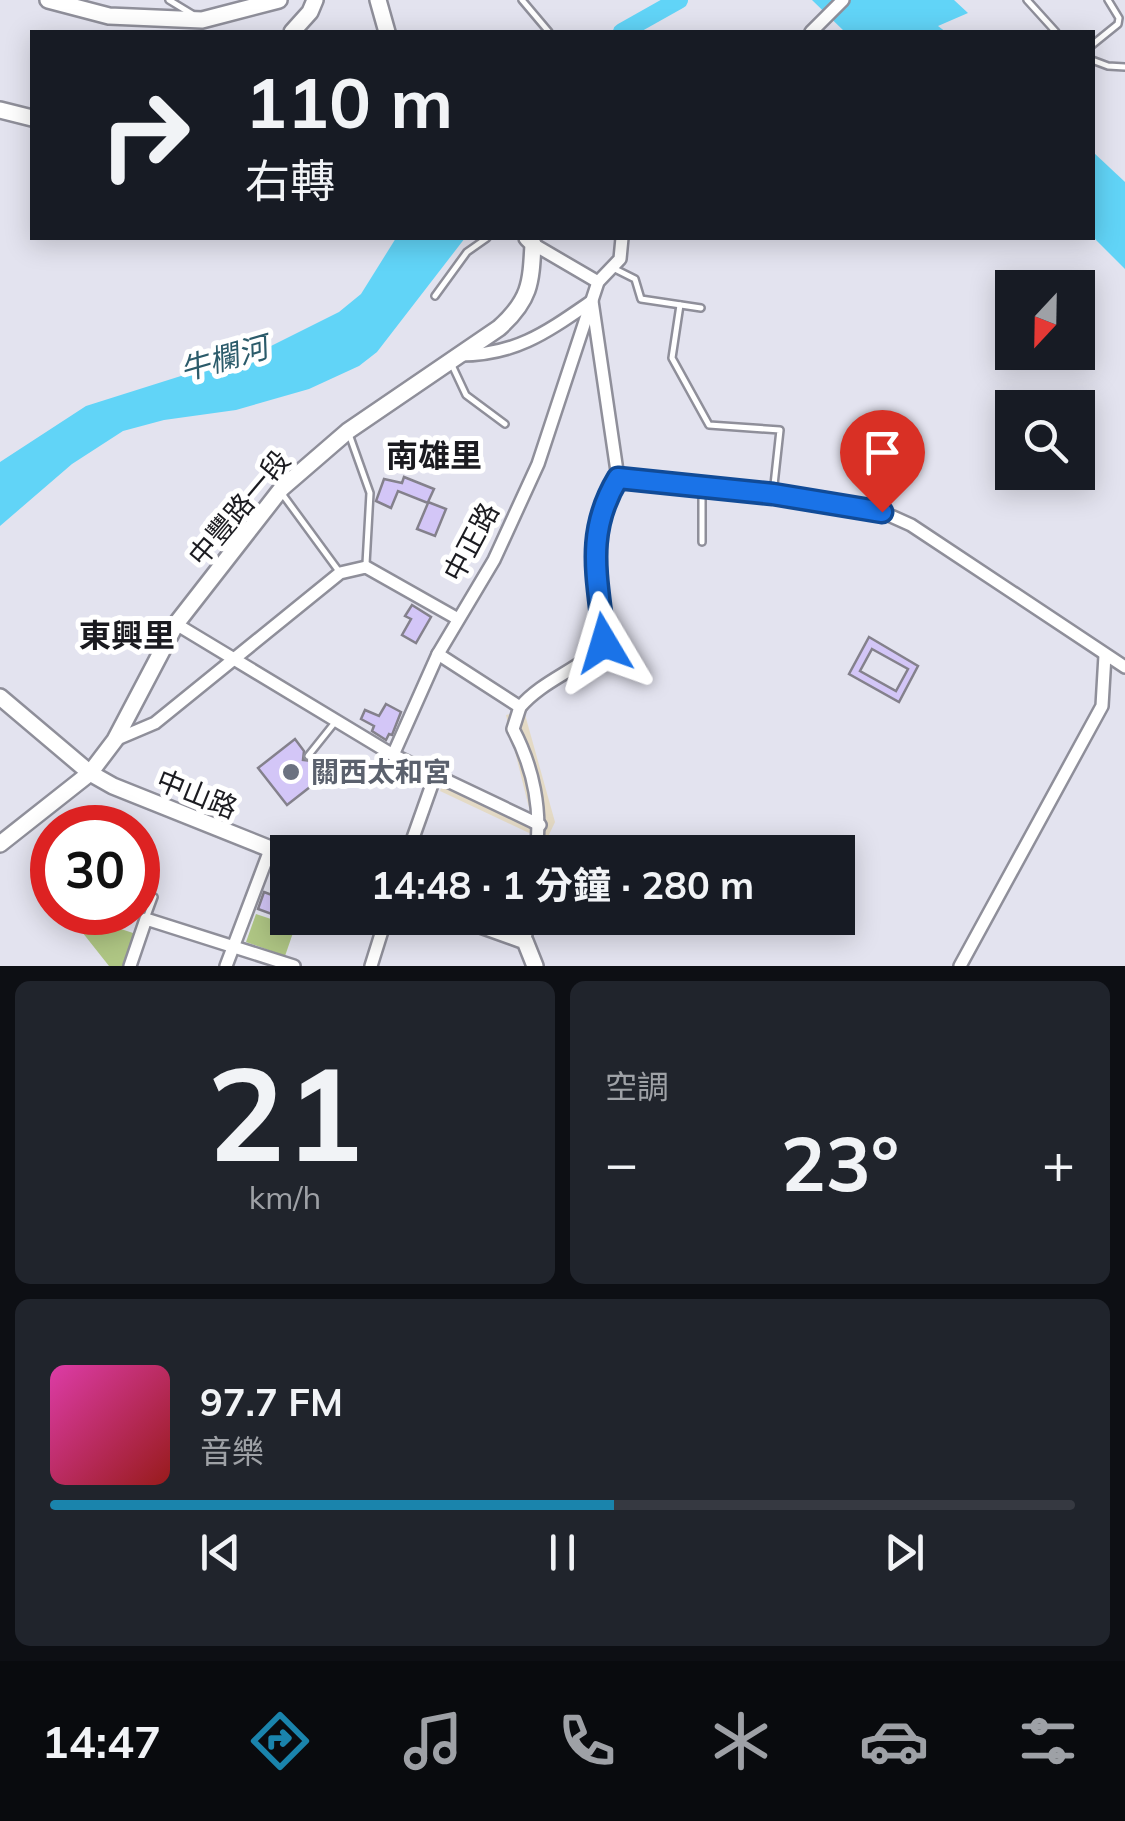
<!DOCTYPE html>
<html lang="zh-TW">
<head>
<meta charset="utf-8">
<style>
	body { margin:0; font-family:Mulish,"Noto Sans TC",sans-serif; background:#20242c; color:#f1f3f6; height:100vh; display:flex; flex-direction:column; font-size:38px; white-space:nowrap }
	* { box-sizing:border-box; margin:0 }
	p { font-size:32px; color:#9ea1a6 }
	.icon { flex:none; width:55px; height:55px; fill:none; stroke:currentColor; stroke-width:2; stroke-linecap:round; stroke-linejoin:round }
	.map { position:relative; height:966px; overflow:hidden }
	.panel { display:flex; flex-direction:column; gap:15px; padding:15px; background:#0d0f14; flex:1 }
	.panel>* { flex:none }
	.banner { position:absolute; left:30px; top:30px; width:1065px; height:210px; border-radius:0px; box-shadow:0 5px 25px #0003; background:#171b24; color:#f1f3f6; overflow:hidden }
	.needle { width:65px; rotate:202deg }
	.controls { position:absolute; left:995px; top:270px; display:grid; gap:20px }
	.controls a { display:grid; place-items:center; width:100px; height:100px; border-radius:0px; background:#171b24; box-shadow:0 5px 25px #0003; font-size:50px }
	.speed { position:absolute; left:30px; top:805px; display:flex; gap:20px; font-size:50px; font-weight:700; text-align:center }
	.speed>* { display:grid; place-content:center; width:130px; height:130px; border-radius:50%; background:#171b24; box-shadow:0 5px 25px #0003; line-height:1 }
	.speed .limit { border:15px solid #d22; background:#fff; color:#111 }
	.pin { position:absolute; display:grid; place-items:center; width:85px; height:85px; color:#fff; margin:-102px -42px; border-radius:50% 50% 50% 0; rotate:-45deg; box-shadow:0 0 10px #0007 }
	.pin .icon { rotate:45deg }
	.me { position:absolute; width:110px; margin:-55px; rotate:353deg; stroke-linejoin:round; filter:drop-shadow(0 0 8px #0008) }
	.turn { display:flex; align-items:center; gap:35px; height:210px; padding:0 50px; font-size:45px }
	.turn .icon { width:130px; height:130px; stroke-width:2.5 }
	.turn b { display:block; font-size:70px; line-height:85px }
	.big { font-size:75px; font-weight:700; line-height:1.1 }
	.panel .tile { flex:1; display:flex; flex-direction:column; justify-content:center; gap:15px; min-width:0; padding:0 35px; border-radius:15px; background:#20242c }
	.panel .dial { align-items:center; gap:0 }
	.dial b { font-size:130px; line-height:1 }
	.song { display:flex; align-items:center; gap:30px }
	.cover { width:120px; height:120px; border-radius:15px; background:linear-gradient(135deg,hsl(320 70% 55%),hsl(0 70% 35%)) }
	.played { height:10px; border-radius:5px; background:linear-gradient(90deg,#1a84ac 55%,#363941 55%) }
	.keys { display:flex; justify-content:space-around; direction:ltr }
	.heat { display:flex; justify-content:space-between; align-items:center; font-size:55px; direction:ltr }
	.panel .tiles { flex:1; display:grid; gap:15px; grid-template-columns:1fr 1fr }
	.tile:last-child { grid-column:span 2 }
	.trip { position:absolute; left:270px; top:835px; width:585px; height:100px; border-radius:0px; background:#171b24; box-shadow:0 5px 25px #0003; font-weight:700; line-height:100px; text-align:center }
	.menu { display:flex; height:160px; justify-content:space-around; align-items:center; background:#090b0e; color:#9ea1a6 }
	.menu .icon { width:70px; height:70px }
	.menu .selected { color:#1a84ac }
	.menu b { font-size:45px; color:#f1f3f6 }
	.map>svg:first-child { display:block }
	.commercial { fill:#e4dac5 }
	.green { fill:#afc684 }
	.water { fill:#61d4f7 }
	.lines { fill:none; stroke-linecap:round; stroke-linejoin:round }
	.river { stroke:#61d4f7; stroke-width:18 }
	.building { fill:#d3c6f7; stroke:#84818c; stroke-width:2.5; fill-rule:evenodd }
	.lane-casing { stroke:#8f8f9a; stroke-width:10 }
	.street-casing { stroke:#8f8f9a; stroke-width:16 }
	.secondary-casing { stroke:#8f8f9a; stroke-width:20 }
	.lane { stroke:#fff; stroke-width:5 }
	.street { stroke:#fff; stroke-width:11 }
	.secondary { stroke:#fff; stroke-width:15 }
	.route-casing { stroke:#114b97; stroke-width:25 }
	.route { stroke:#1a73e8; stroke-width:18 }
	.worship-dot { fill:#6b7280; stroke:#fff; stroke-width:4 }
	.labels { text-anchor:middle; stroke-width:10; stroke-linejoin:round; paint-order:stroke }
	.street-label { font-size:28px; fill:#1b1b20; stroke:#fff }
	.worship-label { font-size:28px; font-weight:bold; fill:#5b616d; stroke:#fff; text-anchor:start }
	.water-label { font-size:30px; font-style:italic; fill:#2b5b6a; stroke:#fff }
	.quarter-label { font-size:32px; font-weight:bold; fill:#1b1b20; stroke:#fff }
</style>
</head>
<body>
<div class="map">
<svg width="1125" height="966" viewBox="0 0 1125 966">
	<rect width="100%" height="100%" fill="#e3e3ef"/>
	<path class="commercial" d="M 524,711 L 555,822 L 546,841 L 440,791 L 447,773 L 530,812 L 506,715 Z"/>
	<g class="green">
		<path d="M 67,913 L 104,913 L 106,924 L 136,934 L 125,966 L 109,966 Z"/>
		<path d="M 256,914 L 295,927 L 285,956 L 246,942 Z"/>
	</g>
	<g class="water">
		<path d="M 812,0 L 954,0 L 968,13 L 938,26 L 946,32 L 845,32 Z"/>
		<path d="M 1093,152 L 1125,182 L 1125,269 L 1093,237 Z"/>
		<path d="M 396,238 L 465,238 L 377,352 L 359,366 L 309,389 L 236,410 L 164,420 L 123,431 L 72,464 L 0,526 L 0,462 L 86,406 L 263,350 L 339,312 L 361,294 Z"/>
	</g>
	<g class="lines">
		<path class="river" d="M 622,32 L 679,0"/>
	</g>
	<g class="building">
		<path d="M 404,477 L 434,489 L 428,502 L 446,509 L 435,536 L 417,529 L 428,503 L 398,491 L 391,508 L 376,501 L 384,479 L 402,483 Z"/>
		<path d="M 412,605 L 431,617 L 416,643 L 402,635 L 411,619 L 405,616 Z"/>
		<path d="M 869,637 L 918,666 L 899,702 L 849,674 ZM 872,649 L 908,669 L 896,691 L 860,671 Z"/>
		<path d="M 386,704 L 401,712 L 392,735 L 389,734 L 386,740 L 372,731 L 374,726 L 361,719 L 365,710 L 379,716 Z"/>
		<path d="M 295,739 L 304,751 L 303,760 L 312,761 L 324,776 L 287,805 L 258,768 Z"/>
		<path d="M 264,892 L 288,901 L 288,920 L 258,909 Z"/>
	</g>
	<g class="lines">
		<g class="lane-casing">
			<g id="lane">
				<path d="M 169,0 L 192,14"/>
				<path d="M 522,0 L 549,32"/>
				<path d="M 1027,0 L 1056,32"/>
				<path d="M 1092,45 L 1118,24 L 1119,18 L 1108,0"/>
				<path d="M 1092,60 L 1108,66 L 1125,67"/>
				<path d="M 615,269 L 635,279 L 641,299 L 701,308"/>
				<path d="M 435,296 L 467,252 L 487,238"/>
				<path d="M 680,305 L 672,358 L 709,425 L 780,430 L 773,494"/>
				<path d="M 451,363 L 466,395 L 505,424"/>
				<path d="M 349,434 L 370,493 L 366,564"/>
				<path d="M 283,495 L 338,570"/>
				<path d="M 702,542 L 702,490"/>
				<path d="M 308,756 L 336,721"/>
				<path d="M 147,916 L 154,897"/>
			</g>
		</g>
		<g class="street-casing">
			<g id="street">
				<path d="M 811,32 L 843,0"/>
				<path d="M 533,244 L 598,282"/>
				<path d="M 618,478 L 773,494 L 882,512 L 911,525 L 1125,667"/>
				<path d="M 176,624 L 393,755 L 540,825"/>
				<path d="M 438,654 L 520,707 C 544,679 580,670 604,643 C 600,580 583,536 618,478 L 592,301 C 547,332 516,355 460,355"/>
				<path d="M 520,707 L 513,729 C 533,767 542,810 536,852"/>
				<path d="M 115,740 L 155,723 L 340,573 L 366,567 L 458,619"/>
				<path d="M 393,755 L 438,654 L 494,560 L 538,464 L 598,282 L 620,259 L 622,238"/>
				<path d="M 408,852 L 435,776"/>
				<path d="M 525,941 L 528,918"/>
				<path d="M 130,966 L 146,919 L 294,966"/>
				<path d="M 226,966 L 270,850"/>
				<path d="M 371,966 L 386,918"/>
				<path d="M 960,966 L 1102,706 L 1105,655"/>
			</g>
		</g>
		<g class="secondary-casing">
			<g id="secondary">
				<path d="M 48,0 L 109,16 L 202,20 L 279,0"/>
				<path d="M 378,0 L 387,32"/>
				<path d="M 292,32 L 310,12 L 315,0"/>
				<path d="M 0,110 L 32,118"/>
				<path d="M 0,697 L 90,773 L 113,786 L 288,856"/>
				<path d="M 0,844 L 90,773 L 115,740 L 176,624 L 282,488 L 348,431 L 499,328 C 530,300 531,284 533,244 L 527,238"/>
				<path d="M 461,918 L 525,941 L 535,966"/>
			</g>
		</g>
		<use href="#lane" class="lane"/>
		<use href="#street" class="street"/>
		<use href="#secondary" class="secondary"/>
	</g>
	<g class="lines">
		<g class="route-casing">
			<path id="route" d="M 604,643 C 599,581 583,536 618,478 L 773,494 L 882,512"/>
		</g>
		<use href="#route" class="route"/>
	</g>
	<circle class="worship-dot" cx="291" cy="772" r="10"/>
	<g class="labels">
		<g class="street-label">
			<text transform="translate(239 508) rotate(-50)" y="10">中豐路一段</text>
			<text transform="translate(471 542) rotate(-62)" y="10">中正路</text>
			<text transform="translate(197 794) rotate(22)" y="10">中山路</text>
		</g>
		<g class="worship-label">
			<text x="311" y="782">關西太和宮</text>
		</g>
		<g class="water-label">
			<text transform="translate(224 359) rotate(-16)" y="10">牛欄河</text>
		</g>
		<g class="quarter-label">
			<text x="434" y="467">南雄里</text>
			<text x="127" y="647">東興里</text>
		</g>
	</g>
</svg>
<div class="controls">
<a><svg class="needle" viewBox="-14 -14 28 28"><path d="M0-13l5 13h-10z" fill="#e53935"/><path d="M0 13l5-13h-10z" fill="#9ea1a6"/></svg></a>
<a><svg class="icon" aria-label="search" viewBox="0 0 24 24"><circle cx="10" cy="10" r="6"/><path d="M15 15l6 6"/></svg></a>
</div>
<div class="speed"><div class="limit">30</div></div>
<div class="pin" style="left:882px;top:512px;background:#d93025"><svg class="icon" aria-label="arrive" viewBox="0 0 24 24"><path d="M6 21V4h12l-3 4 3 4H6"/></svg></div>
<svg class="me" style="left:604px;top:643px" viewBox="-20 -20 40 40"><path d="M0-17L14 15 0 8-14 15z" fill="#1a73e8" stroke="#fff" stroke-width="4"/></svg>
<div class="trip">14:48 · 1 分鐘 · 280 m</div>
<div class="banner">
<div class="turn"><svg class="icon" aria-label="right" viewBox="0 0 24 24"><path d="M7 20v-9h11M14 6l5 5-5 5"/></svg><div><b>110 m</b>右轉</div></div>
</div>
</div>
<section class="panel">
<div class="tiles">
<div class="tile dial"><b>21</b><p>km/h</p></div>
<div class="tile"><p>空調</p>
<div class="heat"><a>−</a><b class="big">23°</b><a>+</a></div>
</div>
<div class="tile">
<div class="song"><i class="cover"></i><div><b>97.7 FM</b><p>音樂</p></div></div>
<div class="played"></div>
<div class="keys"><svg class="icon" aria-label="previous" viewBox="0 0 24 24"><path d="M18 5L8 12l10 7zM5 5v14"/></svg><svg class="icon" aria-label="pause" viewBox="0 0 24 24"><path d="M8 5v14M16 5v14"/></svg><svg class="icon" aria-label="next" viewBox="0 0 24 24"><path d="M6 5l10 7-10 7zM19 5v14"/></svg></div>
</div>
</div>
</section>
<nav class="menu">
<b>14:47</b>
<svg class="icon selected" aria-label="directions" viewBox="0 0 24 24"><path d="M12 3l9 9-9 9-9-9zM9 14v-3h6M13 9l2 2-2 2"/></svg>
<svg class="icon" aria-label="music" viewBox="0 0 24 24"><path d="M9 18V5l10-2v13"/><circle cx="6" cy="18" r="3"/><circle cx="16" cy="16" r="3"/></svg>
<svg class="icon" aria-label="phone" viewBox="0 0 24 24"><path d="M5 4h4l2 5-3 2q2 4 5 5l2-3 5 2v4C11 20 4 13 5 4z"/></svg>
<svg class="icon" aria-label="climate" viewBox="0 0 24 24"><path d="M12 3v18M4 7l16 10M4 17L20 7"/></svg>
<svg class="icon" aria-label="car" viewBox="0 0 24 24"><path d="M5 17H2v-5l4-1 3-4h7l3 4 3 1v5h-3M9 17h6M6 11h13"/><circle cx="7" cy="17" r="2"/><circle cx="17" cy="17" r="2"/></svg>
<svg class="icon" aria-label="filters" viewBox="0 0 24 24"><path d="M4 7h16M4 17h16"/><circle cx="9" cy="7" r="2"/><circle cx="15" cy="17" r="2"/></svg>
</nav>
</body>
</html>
